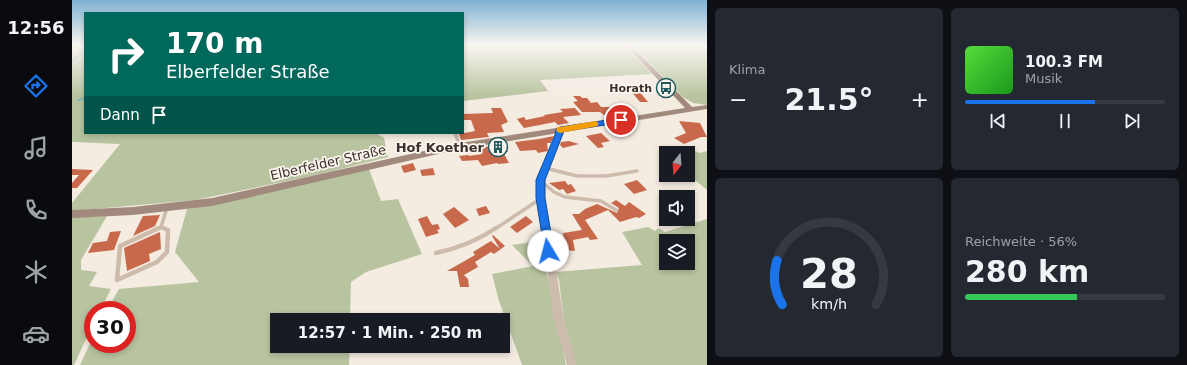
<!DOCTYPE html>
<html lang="de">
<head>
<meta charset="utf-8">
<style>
	body { margin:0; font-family:"DejaVu Sans",sans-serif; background:#242831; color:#f1f3f6; height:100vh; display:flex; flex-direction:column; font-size:15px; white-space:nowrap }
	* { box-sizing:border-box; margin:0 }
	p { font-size:13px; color:#9ea1a6 }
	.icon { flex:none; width:22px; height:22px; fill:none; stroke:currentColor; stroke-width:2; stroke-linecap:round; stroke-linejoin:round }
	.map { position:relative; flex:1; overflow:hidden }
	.side { display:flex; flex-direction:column; gap:8px; padding:8px; background:#0d0f14; width:480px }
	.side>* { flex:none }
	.hud { position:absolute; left:12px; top:12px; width:380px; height:122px; border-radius:0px; box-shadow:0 2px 6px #0003; background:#00695c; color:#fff; overflow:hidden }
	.needle { width:26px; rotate:197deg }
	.fabs { position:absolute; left:587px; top:146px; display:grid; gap:8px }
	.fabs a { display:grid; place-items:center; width:36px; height:36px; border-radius:0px; background:#171b24; box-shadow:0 2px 6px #0003; font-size:20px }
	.speed { position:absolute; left:12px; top:301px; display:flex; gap:8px; font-size:20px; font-weight:700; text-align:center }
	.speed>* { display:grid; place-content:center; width:52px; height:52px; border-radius:50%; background:#171b24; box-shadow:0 2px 6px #0003; line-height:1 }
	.speed .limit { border:6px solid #d22; background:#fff; color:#111 }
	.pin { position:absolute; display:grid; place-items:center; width:34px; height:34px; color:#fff; margin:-17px; border:2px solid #fff; border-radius:50%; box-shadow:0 1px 4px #0007 }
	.me { position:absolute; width:44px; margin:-22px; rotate:352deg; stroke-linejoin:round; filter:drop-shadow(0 0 3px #0008) }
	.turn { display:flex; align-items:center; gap:14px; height:84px; padding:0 16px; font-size:18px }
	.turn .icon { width:52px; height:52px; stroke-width:2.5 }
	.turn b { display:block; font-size:28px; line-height:34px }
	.then { display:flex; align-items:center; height:38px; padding:0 16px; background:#0003; gap:8px; font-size:15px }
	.big { font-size:30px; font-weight:600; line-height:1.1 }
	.side .widget { flex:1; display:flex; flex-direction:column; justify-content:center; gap:6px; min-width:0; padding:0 14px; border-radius:6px; background:#242831 }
	.side .dial { align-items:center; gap:0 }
	.dial svg { height:104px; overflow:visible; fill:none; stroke:#363941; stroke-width:7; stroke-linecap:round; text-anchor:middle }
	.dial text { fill:#f1f3f6; stroke:none }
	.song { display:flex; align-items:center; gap:12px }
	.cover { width:48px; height:48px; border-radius:6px; background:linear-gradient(135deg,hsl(110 70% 55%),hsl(120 70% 35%)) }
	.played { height:4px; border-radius:2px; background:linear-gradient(90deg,#1a73e8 65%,#363941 65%) }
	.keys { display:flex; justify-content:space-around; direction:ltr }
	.heat { display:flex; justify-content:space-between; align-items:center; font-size:22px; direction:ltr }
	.charge { height:6px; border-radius:3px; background:linear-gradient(90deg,#34c759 56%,#363941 0) }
	.side .tiles { flex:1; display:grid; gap:8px; grid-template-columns:repeat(2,1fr) }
	.trip { position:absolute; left:198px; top:313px; width:240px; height:40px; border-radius:0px; background:#171b24; box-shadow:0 2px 6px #0003; font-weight:600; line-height:40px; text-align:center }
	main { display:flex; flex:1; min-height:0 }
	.tabs { display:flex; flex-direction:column; width:72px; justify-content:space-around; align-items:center; background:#090b0e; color:#9ea1a6 }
	.tabs .icon { width:28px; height:28px }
	.tabs .selected { color:#1a73e8 }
	.tabs b { font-size:18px; color:#f1f3f6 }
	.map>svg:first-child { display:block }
	.green { fill:#b8c4a0; fill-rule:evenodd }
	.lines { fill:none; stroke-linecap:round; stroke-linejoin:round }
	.stream { stroke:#7fb0b2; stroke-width:1.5 }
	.building { fill:#c8694b }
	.lane-far1 { stroke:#cdbbac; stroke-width:3.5 }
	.lane { stroke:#cdbbac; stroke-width:4.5 }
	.street { fill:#cdbbac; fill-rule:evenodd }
	.secondary { fill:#a18a7d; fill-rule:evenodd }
	.route { fill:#1a73e8; stroke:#114b97 }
	.slow { fill:#f59e0b }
	.labels { text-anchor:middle; stroke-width:3.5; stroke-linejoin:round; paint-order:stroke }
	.far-poi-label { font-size:11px; font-weight:bold; fill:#3b302b; stroke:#fbf5ee; text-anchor:end }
	.poi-label { font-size:13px; font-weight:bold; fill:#3b302b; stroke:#fbf5ee; text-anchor:end }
	.street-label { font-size:13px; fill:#3b302b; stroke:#fbf5ee }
</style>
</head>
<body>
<main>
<nav class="tabs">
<b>12:56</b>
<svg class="icon selected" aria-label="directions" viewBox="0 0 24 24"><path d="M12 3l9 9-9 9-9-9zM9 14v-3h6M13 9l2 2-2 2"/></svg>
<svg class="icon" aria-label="music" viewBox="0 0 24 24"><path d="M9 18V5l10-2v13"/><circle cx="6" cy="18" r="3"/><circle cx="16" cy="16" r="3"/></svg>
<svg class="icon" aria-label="phone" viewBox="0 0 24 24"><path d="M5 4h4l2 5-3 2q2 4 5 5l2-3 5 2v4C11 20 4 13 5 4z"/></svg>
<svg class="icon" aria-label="climate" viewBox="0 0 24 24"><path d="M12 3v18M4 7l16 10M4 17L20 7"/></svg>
<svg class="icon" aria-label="car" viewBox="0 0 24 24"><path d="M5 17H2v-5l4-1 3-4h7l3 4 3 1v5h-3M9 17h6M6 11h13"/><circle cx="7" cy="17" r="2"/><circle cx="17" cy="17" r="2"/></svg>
</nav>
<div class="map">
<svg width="635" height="365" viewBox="0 0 635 365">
	<rect width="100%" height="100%" fill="#f4ebe1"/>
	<g class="green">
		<path d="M 0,45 L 13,45 L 13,133 L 304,133 L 312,138 L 316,157 L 249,174 L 123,200 L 0,211 L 0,203 L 48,144 L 0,142 Z"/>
		<path d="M 391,45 L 552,45 L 580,74 L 468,80 L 476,91 L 391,101 Z"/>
		<path d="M 560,45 L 635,45 L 635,105 L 621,103 L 611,97 Z"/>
		<path d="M 615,148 L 628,153 L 635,151 L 635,190 L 616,174 L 616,153 L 601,153 Z"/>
		<path d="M 297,169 L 309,201 L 326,199 L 350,254 L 294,272 L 279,282 L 278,320 L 205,320 L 205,346 L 278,346 L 277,365 L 8,365 L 21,337 L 21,344 L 55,344 L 55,310 L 35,310 L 47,289 L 127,282 L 103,252 L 115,209 Z"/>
		<path d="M 35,216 L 9,260 L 9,270 L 25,272 L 17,286 L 39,289 L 28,310 L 21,310 L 21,324 L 2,365 L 0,365 L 0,217 Z"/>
		<path d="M 635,219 L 635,365 L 504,365 L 492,322 L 487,280 L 483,272 L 570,265 L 550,232 L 576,227 L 583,231 L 587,228 L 593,232 ZM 594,241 L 616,241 L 616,263 L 594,263 Z"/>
		<path d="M 468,241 L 494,365 L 450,365 L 427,301 L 420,274 L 461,266 L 440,245 Z"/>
	</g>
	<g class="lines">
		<g class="stream">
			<path d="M 0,62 L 7,55 L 10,45"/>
			<path d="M 6,100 L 13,98"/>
		</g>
	</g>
	<g class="building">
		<path d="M 558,90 L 566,90 L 576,102 L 568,102 Z"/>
		<path d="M 501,96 L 508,96 L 510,98 L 515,98 L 519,103 L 525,102 L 529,107 L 544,107 L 548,113 L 532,115 L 528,112 L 510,112 L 501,102 L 506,101 Z"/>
		<path d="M 419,108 L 429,108 L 436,122 L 429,125 L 432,132 L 415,133 L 417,137 L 389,140 L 387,134 L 403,131 L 399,120 L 391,120 L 391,114 L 421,113 Z"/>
		<path d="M 503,108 L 509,115 L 491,117 L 497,123 L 486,125 L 483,122 L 452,128 L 445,119 L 452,117 L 454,120 L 473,116 L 472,115 L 491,112 L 488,109 Z"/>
		<path d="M 607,121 L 628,123 L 635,137 L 629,137 L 612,144 L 602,138 L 614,133 Z"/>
		<path d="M 529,133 L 538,141 L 529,143 L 532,147 L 526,148 L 514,136 Z"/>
		<path d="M 482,136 L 479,143 L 475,143 L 476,151 L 466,153 L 464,150 L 448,151 L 443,142 L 467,139 Z"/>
		<path d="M 497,141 L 507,144 L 491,148 L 488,145 L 489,142 Z"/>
		<path d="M 431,144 L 436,152 L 431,152 L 437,163 L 426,164 L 425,163 L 410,166 L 406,160 L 390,161 L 387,156 L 397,155 L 397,156 L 410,154 L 406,148 Z"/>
		<path d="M 341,163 L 344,170 L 332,173 L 329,166 Z"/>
		<path d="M 361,168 L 363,175 L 350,176 L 348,170 Z"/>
		<path d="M 0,169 L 21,170 L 5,188 L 0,188 L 0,183 L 7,175 L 0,175 Z"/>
		<path d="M 565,180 L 575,190 L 562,194 L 552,184 Z"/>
		<path d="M 493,181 L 496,185 L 499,184 L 504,191 L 495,194 L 491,189 L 487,190 L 477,183 Z"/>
		<path d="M 544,200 L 553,206 L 557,202 L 574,214 L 567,218 L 564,217 L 548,222 L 536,210 L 513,220 L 526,239 L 518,240 L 516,237 L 501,240 L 503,251 L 494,250 L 491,233 L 510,230 L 500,214 L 507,214 L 513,209 L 525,204 L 545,213 L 547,208 L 539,203 Z"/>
		<path d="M 414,206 L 418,213 L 407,216 L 404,209 Z"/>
		<path d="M 382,207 L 397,220 L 383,228 L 371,214 Z"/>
		<path d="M 88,215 L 83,226 L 61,236 L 71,216 Z"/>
		<path d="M 355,216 L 360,225 L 366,224 L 368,229 L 365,230 L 367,233 L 354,237 L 346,219 Z"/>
		<path d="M 454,216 L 461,222 L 445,233 L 438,227 Z"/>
		<path d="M 49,231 L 42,250 L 16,253 L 21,243 L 35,241 L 38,232 Z"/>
		<path d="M 88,232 L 89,249 L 77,254 L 78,261 L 55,271 L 52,248 Z"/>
		<path d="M 421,235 L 433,246 L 422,254 L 419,252 L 403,262 L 406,267 L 392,275 L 396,279 L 397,287 L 388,287 L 385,271 L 375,271 L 403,255 L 401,252 L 419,241 L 428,249 L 420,236 Z"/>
	</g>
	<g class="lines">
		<g class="lane-far1">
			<path d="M 383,133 L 388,146"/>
			<path d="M 473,168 L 505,176 L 534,176 L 565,171"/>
			<path d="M 469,181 L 482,192 L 493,197 L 529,201 L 544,210"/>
			<path d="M 89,227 L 94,229"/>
			<path d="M 89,227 L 95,208"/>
			<path d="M 86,229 L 89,227"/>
			<path d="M 423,229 L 468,199"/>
		</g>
		<g class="lane">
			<path d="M 87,228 L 48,246 L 45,280 L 85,262 L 95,252 L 96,230 L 91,228"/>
			<path d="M 364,253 C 387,248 405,241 424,228"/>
		</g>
		<path class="street" d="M 488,127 L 491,129 L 490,135 L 472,181 L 473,198 L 492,321 L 505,365 L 495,365 L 482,321 L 465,198 L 466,181 L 484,135 L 485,129 Z"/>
		<path class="secondary" d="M 553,45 L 559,45 L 620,107 L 635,105 L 635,109 L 388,149 L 140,206 L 61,215 L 0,218 L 0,210 L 61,207 L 140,198 L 388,143 L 613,108 Z"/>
	</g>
	<linearGradient id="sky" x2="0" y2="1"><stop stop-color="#7eb2d2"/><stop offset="0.47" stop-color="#faf6f2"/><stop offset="1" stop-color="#faf6f2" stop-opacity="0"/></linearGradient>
	<rect width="635" height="96" fill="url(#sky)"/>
	<path class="route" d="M 549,118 L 552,118 L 552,122 L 492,131 L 473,180 L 473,198 L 482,251 L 480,254 L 476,256 L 473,254 L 464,198 L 464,180 L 483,135 L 484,129 L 488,127 Z"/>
	<path class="slow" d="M 523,121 L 526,122 L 526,126 L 488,133 L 484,131 L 485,127 L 488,127 Z"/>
	<defs>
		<g id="bus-ring" transform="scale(1)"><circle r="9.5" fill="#fbf5ee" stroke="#1f5a5e" stroke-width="1.5"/><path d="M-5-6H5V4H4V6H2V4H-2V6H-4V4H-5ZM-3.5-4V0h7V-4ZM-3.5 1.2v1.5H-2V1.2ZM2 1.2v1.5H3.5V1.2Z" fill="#1f5a5e"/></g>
		<g id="building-ring" transform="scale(1)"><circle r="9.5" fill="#fbf5ee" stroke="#1f5a5e" stroke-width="1.5"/><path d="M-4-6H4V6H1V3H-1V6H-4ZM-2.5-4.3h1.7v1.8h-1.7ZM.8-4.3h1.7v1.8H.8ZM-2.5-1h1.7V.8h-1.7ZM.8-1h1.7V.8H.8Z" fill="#1f5a5e"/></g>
	</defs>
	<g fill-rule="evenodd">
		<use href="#bus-ring" x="594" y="88"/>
		<use href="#building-ring" x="426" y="147"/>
	</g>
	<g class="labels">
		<g class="far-poi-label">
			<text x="580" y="92">Horath</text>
		</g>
		<g class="poi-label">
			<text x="412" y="152">Hof Koether</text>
		</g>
		<g class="street-label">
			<text transform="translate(256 162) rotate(-13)" y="5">Elberfelder Straße</text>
		</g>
	</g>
</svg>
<div class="fabs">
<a><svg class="needle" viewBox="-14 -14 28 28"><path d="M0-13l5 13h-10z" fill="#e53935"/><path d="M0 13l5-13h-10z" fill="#9ea1a6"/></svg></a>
<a><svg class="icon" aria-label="sound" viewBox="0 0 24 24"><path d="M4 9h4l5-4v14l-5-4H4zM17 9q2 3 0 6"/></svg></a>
<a><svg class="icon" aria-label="layers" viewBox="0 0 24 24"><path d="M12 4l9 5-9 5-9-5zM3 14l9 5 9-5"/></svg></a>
</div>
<div class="speed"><div class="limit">30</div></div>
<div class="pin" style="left:549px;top:120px;background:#d93025"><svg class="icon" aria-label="arrive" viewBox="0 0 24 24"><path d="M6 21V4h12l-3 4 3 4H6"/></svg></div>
<svg class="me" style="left:476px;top:251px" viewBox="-20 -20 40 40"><circle r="19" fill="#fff"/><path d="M0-13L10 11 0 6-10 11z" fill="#1a73e8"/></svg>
<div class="trip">12:57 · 1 Min. · 250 m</div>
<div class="hud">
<div class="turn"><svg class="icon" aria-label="right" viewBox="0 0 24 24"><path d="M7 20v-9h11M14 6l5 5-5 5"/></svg><div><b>170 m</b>Elberfelder Straße</div></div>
<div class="then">Dann<svg class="icon" aria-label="arrive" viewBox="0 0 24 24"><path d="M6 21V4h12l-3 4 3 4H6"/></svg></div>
</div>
</div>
<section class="side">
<div class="tiles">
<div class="widget"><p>Klima</p>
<div class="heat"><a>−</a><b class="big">21.5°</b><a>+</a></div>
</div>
<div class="widget">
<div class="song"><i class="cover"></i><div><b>100.3 FM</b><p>Musik</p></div></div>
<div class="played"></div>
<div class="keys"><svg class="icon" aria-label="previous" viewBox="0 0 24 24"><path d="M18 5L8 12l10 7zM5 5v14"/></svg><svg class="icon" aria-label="pause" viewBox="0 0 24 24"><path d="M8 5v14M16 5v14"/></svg><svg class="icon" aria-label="next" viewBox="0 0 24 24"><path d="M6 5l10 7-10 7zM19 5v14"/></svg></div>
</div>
<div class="widget dial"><svg viewBox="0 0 100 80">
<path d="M14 69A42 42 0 1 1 86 69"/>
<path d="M14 69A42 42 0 0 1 10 35" stroke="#1a73e8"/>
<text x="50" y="56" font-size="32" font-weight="700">28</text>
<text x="50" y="72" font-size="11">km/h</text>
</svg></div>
<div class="widget"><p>Reichweite · 56%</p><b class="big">280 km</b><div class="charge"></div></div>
</div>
</section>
</main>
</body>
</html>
